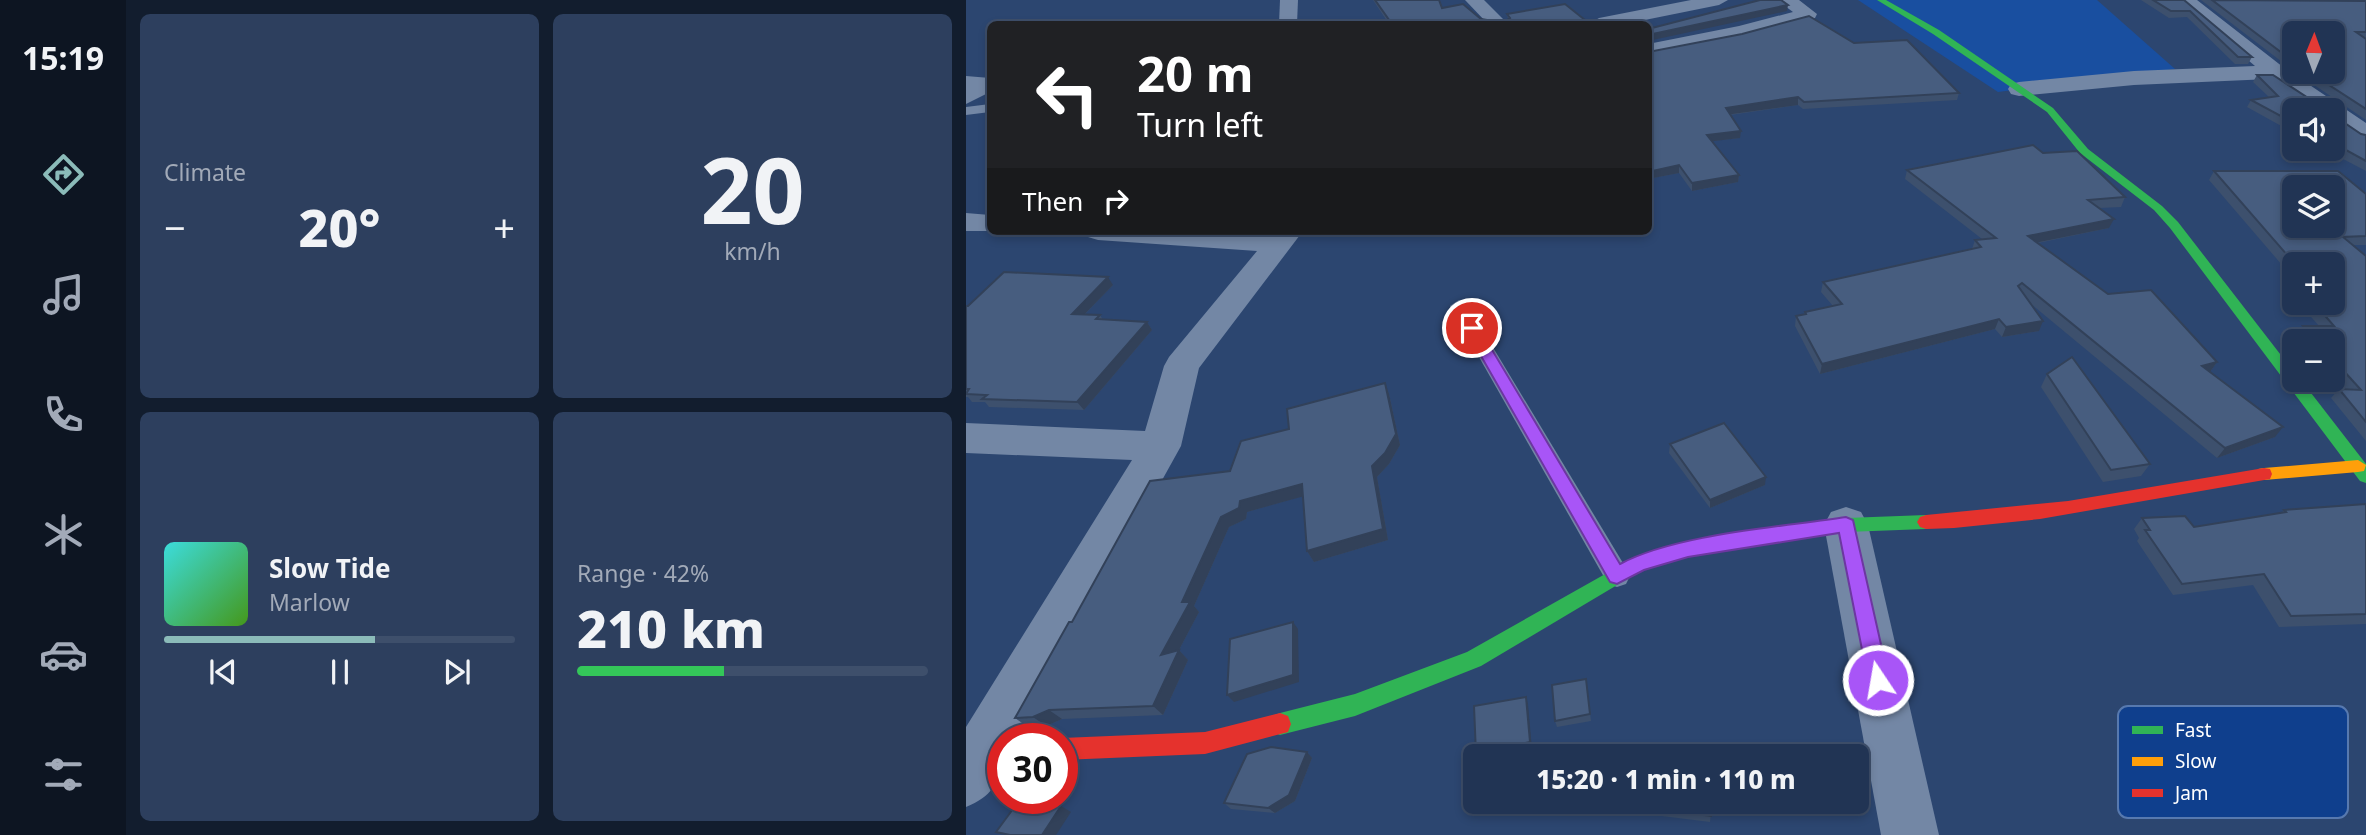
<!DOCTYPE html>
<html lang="en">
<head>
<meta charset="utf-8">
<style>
	body { margin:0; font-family:"Noto Sans",sans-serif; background:#2d3f5e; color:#f1f3f6; height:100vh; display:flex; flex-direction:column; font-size:26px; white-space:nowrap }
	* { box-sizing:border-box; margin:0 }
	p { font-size:23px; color:#a2aab8 }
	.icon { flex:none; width:38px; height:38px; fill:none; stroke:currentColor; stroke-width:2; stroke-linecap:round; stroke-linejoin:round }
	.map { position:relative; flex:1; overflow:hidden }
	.details { display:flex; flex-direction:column; gap:14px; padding:14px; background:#121d2e; width:840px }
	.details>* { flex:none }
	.guide { position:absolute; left:21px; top:21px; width:665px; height:214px; border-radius:10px; box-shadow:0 4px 10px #0003,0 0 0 2px #3e4f6b; background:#202124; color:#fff; overflow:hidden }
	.needle { width:46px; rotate:1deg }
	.fabs { position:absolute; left:1316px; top:21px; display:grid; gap:14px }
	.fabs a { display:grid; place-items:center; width:63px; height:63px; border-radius:10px; background:#213454; box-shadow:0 4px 10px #0003,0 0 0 2px #3e4f6b; font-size:35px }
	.speed { position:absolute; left:21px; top:723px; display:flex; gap:14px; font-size:35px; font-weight:700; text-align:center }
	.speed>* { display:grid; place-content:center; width:91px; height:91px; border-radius:50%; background:#213454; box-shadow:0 4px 10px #0003,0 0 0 2px #3e4f6b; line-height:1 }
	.speed .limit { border:10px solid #d22; background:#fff; color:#111 }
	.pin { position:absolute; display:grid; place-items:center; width:60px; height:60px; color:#fff; margin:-30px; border:4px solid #fff; border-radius:50%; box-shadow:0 2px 7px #0007 }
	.me { position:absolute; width:77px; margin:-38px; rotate:348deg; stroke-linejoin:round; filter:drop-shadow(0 0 5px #0008) }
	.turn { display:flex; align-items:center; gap:24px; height:147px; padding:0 35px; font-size:32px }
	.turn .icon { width:91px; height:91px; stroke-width:2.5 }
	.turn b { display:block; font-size:49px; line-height:60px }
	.then { display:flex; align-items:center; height:66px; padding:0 35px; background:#0003; gap:14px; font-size:26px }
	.big { font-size:52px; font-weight:800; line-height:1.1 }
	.details .widget { flex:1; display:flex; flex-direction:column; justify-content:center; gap:10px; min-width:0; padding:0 24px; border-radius:10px; background:#2d3f5e }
	.details .dial { align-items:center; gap:0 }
	.dial b { font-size:91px; line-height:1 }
	.song { display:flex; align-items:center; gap:21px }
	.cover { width:84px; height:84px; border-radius:10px; background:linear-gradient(135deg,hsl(180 70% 55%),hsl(100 70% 35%)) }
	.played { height:7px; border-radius:4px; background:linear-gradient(90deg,#8bbbb9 60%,#3e4f6b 60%) }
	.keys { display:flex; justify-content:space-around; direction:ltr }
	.heat { display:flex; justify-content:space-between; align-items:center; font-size:38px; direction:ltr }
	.charge { height:10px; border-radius:5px; background:linear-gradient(90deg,#34c759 42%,#3e4f6b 0) }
	.details .tiles { flex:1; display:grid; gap:14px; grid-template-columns:repeat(2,1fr) }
	.trip { position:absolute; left:497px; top:744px; width:406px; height:70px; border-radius:10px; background:#213454; box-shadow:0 4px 10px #0003,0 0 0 2px #3e4f6b; font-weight:800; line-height:70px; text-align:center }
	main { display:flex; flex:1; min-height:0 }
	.dock { display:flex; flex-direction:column; width:126px; justify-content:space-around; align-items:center; background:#0d1522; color:#a2aab8 }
	.dock .icon { width:49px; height:49px }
	.dock .on { color:#8bbbb9 }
	.dock b { font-size:32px; color:#f1f3f6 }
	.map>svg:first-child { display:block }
	.green { fill:#194fa0 }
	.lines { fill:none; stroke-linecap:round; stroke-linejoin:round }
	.lane { fill:#7387a5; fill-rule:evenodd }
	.street { fill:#7387a5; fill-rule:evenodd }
	.fast { fill:#30b455; fill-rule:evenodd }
	.slow { fill:#ff9f0a; fill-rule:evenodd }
	.jam { fill:#e5322d; fill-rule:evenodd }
	.wall { fill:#3d506d }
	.shaded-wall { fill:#324159 }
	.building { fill:#475d7f; stroke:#324159; stroke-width:2; fill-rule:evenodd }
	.route { fill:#a855f7; stroke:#6d37a1; stroke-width:2 }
	.key { fill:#0f3f8d; stroke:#5779af; stroke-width:2 }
	.key-label { font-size:19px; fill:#fff }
</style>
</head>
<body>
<main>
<nav class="dock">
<b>15:19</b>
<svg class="icon on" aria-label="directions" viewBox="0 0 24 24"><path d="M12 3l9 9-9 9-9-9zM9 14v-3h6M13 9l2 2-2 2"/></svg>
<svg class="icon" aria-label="music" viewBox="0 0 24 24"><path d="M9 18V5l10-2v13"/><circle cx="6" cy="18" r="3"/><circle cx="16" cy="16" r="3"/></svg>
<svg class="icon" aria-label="phone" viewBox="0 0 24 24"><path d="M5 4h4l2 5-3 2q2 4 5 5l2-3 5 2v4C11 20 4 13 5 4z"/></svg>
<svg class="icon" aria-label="climate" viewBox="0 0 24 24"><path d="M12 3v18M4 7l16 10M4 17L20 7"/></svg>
<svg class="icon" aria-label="car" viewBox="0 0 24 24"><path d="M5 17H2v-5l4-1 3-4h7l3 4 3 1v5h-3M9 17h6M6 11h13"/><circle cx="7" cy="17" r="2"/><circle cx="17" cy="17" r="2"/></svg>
<svg class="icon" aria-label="filters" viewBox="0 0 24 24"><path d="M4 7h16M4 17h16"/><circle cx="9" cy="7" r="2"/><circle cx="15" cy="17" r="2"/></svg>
</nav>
<section class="details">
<div class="tiles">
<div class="widget"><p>Climate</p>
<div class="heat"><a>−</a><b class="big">20°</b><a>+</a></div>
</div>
<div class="widget dial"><b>20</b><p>km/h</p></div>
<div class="widget">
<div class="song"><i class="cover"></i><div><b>Slow Tide</b><p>Marlow</p></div></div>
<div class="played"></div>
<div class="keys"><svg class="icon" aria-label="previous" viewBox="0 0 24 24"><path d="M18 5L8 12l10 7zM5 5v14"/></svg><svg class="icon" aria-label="pause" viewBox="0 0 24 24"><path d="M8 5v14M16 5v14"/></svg><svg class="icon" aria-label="next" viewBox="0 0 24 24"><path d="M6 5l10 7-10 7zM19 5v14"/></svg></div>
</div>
<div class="widget"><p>Range · 42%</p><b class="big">210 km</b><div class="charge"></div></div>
</div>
</section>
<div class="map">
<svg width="1400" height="835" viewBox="0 0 1400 835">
	<rect width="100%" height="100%" fill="#2c4670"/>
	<path class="green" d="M 892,0 L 1131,0 L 1209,69 L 1032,92 Z"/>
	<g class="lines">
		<g class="lane">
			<path d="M 24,104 L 24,112 L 0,115 L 0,107 Z"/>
			<path d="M 493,300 L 502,306 L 660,568 L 664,576 L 660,584 L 651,587 L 642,584 L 484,306 Z"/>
		</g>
		<g class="street">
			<path d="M 314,0 L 332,0 L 331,24 L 313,24 Z"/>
			<path d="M 499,0 L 518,0 L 542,24 L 522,24 Z"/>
			<path d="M 725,0 L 762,0 L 753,5 L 659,24 L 623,24 L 633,18 Z"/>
			<path d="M 811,0 L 833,0 L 851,14 L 849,18 L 775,38 L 682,56 L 682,44 L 773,26 L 827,12 Z"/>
			<path d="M 1211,0 L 1231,0 L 1317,67 L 1400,123 L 1400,141 L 1391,139 L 1367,122 L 1367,110 L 1350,110 L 1304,79 L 1168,85 L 1053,96 L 1045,94 L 1042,89 L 1045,84 L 1053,82 L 1168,71 L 1289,66 Z"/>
			<path d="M 0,76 L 24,78 L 24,92 L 0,104 Z"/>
			<path d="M 0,213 L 24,215 L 24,231 L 31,231 L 0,231 Z"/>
			<path d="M 117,231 L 304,233 L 306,231 L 337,231 L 233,368 L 215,446 L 53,738 L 37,738 C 37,773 34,793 0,807 L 0,727 L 166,460 L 0,453 L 0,423 L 179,431 L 198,366 L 203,357 L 291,251 L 132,240 L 122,237 Z"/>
			<path d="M 880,507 L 895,512 L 902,525 L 973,835 L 915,835 L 858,525 L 865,512 Z"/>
		</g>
		<g class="fast">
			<path d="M 911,0 L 920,0 L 973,30 L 1087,108 L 1122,149 L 1196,206 L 1212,222 L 1328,372 L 1328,380 L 1335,380 L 1400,464 L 1400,483 L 1394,481 L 1204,228 L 1188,210 L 1114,153 L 1081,112 L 967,34 Z"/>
			<path d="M 960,515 L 966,517 L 969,522 L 966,527 L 960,529 L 880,532 L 722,557 L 678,569 L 515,666 L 389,716 L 314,735 L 306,732 L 303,724 L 306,716 L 314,713 L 389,694 L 501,652 L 673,555 L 722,541 L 880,518 Z"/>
		</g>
		<path class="slow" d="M 1392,460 L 1400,465 L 1398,471 L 1392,472 L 1298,480 L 1292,479 L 1290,474 L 1292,469 L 1298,468 Z"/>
		<g class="jam">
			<path d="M 1298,468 L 1304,469 L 1306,474 L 1304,479 L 1074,519 L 988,528 L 960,529 L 954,527 L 951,522 L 954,517 L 960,515 L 1102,501 Z"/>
			<path d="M 314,713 L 322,716 L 325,724 L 322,732 L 239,754 L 96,760 L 96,738 L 239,732 Z"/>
		</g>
	</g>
	<g class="wall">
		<path d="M 407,0 L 473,0 L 476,8 L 521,20 L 541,20 L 542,19 L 541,14 L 624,24 L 423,24 Z"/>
		<path d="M 1175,0 L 1218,0 L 1286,57 L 1282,64 L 1269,64 L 1221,17 L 1203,18 Z"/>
		<path d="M 1235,0 L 1400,1 L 1400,38 L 1398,38 L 1400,39 L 1400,120 L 1329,72 L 1367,72 L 1328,33 L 1328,71 Z"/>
		<path d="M 888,43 L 993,93 L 991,100 L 837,109 L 832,105 L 764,115 L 774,138 L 746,141 L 773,175 L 772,182 L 726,191 L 713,173 L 682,179 L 682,52 Z"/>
		<path d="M 1291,75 L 1307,75 L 1353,105 L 1369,105 L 1370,117 L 1395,134 L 1400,135 L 1400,171 L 1358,149 L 1367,149 L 1367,110 L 1328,110 L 1328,133 L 1281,107 L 1285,100 L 1303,97 L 1287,82 Z"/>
		<path d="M 1077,153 L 1159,197 L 1155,207 L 1133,208 L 1143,228 L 1072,243 L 1142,294 L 1251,362 L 1244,372 L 1309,437 L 1251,458 L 1065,304 L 1073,331 L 1036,337 L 1029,329 L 854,374 L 829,326 L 830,316 L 838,314 L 839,312 L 867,306 L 855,292 L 857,282 L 1006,249 L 1009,240 L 1016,239 L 939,179 L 941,170 Z"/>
		<path d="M 1248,171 L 1400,194 L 1400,245 L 1387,245 L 1400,256 L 1400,441 L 1365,398 L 1373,389 L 1378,389 L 1367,377 L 1367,341 L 1335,341 L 1330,336 L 1337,326 L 1353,326 L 1333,303 L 1367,303 L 1367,264 L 1328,264 L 1328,297 L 1321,288 L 1328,279 L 1243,180 Z"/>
		<path d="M 147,285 L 119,314 L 134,315 L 137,320 L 181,322 L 186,330 L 118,410 L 23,407 L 19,402 L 6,402 L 2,397 L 0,397 L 0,306 Z"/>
		<path d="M 1081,374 L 1184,464 L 1175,476 L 1137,482 L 1075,387 Z"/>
		<path d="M 419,383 L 423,394 L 434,445 L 423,464 L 411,477 L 422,540 L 348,562 L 341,551 L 337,496 L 281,512 L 280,519 L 263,527 L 228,606 L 233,612 L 213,650 L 222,660 L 197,715 L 96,719 L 80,726 L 62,727 L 49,718 L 106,622 L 264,471 L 323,429 Z"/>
		<path d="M 704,444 L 799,485 L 744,508 L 703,453 Z"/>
		<path d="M 1400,504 L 1400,624 L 1313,627 L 1287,585 L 1207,595 L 1171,541 L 1173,538 L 1168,529 L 1176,518 L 1228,527 L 1315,513 L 1318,510 Z"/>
		<path d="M 620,679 L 625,721 L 591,727 L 589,721 Z"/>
		<path d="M 341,752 L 346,758 L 329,801 L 309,813 L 265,809 L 258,803 Z"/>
		<path d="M 746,802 L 744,822 L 672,813 L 671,807 Z"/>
	</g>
	<g class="shaded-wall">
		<path d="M 822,5 L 821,11 L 682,41 L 682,35 Z"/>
		<path d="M 832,97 L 832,105 L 759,115 L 760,108 Z"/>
		<path d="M 775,131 L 774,138 L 740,142 L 741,135 Z"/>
		<path d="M 713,165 L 713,173 L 682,179 L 682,172 Z"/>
		<path d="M 773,175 L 772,182 L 726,191 L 726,183 Z"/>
		<path d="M 1148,219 L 1143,228 L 1058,245 L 1062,236 Z"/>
		<path d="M 142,277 L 147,285 L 111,322 L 106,314 Z"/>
		<path d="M 1033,319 L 1029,329 L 854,374 L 856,364 Z"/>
		<path d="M 1077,321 L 1073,331 L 1036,337 L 1040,327 Z"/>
		<path d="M 181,322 L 186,330 L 118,410 L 111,402 Z"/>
		<path d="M 1251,362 L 1244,372 L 1236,366 Z"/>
		<path d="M 419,383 L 423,394 L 434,445 L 423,464 L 411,477 L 422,540 L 348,562 L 341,551 L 406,466 Z"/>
		<path d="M 1317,427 L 1309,437 L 1251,458 L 1259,448 Z"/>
		<path d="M 800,477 L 799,485 L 744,508 L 744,500 Z"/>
		<path d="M 336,484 L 342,495 L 281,512 L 280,519 L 263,527 L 228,606 L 233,612 L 205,665 L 195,655 L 216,602 L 255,517 L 274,501 Z"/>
		<path d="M 327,622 L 332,629 L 333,682 L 268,702 L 261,695 Z"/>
		<path d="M 213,650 L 222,660 L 197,715 L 187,706 Z"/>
		<path d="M 560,697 L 562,704 L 566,749 L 532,756 L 512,756 L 510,754 Z"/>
		<path d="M 83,710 L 96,719 L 80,726 L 67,717 Z"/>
		<path d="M 341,752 L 346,758 L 329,801 L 309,813 L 302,808 Z"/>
		<path d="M 95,806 L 105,812 L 90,835 L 76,835 Z"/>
	</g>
	<g class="building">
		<path d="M 409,0 L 473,0 L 476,8 L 497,4 L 515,19 L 521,20 L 541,20 L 544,18 L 541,14 L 599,4 L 624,24 L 426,24 Z"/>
		<path d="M 794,0 L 815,0 L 822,5 L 682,35 L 682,29 Z"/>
		<path d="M 1187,0 L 1218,0 L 1286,57 L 1272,57 L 1224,11 L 1205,11 Z"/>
		<path d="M 1246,0 L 1400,1 L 1400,32 L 1390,32 L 1400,39 L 1400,109 L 1343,72 L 1367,72 L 1367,33 L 1328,33 L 1328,62 Z"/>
		<path d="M 843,16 L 888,43 L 941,40 L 993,93 L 838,102 L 832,97 L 760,108 L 775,131 L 741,135 L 773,175 L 726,183 L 713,165 L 682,172 L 682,52 L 776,34 Z"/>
		<path d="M 1291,75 L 1307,75 L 1353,105 L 1369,105 L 1370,117 L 1395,134 L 1400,135 L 1400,161 L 1367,143 L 1367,110 L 1328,110 L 1328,123 L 1285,100 L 1312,96 Z"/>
		<path d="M 1067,145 L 1077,153 L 1111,151 L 1159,197 L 1122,200 L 1148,219 L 1062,236 L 1142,294 L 1185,290 L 1251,362 L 1236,366 L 1317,427 L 1259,448 L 1056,283 L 1052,286 L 1077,321 L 1040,327 L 1033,319 L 856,364 L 830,316 L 840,314 L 839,312 L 876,304 L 857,282 L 1015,247 L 1009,240 L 1030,238 L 941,170 Z"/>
		<path d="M 1248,171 L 1372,171 L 1400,194 L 1400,236 L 1377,237 L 1400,256 L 1400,422 L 1373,389 L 1395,390 L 1367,359 L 1367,341 L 1350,341 L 1337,326 L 1368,326 L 1348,303 L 1367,303 L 1367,264 L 1329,264 ZM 1328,187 L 1367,187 L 1367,226 L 1328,226 Z"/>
		<path d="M 38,272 L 142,277 L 106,314 L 134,315 L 130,319 L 181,322 L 111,402 L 16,399 L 21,395 L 0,394 L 3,389 L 0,389 L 0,306 L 2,306 Z"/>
		<path d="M 1106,357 L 1184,464 L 1145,470 L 1081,374 Z"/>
		<path d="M 419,383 L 430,434 L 419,453 L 406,466 L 417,529 L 341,551 L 336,484 L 274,501 L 273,508 L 255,517 L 216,602 L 224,602 L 195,655 L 213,650 L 187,706 L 83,710 L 67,717 L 49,718 L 103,622 L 106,622 L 184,481 L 264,471 L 275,441 L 323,429 L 321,409 Z"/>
		<path d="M 758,423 L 800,477 L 744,500 L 704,444 Z"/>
		<path d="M 1400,504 L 1400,614 L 1325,616 L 1298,574 L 1216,584 L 1179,530 L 1184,530 L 1176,518 L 1219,516 L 1228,527 L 1320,512 L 1318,510 Z"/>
		<path d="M 327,622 L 327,675 L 261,695 L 264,639 Z"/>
		<path d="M 620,679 L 624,714 L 589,721 L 586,685 Z"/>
		<path d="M 560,697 L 564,742 L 510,754 L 508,706 Z"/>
		<path d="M 305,747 L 341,752 L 323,795 L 302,808 L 258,803 L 281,754 Z"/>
		<path d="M 55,798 L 95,806 L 76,835 L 44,835 L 30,832 Z"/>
		<path d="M 672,802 L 746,802 L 745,816 L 671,807 Z"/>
	</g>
	<path class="route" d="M 506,324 L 513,328 L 654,564 C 710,534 816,527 880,517 L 887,520 L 923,680 L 920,687 L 912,690 L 905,687 L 902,680 L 873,533 L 722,557 L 678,570 L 651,584 L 644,582 L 499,328 Z"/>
	<rect x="1152" y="706" width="230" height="112" rx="10" class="key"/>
	<rect x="1166" y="726" width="31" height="8" fill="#30b455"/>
	<rect x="1166" y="757" width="31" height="9" fill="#ff9f0a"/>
	<rect x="1166" y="789" width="31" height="8" fill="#e5322d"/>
	<g class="key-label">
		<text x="1209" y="737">Fast</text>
		<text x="1209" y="768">Slow</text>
		<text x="1209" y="800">Jam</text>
	</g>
</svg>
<div class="fabs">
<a><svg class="needle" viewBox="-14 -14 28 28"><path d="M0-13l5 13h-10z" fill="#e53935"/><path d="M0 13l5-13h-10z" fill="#a2aab8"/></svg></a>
<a><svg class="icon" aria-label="sound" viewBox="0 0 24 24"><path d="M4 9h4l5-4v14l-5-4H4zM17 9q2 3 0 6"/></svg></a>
<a><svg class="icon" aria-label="layers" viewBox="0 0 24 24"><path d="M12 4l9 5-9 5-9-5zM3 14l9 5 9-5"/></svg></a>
<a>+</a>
<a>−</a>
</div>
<div class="speed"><div class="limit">30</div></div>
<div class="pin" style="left:506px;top:328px;background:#d93025"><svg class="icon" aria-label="arrive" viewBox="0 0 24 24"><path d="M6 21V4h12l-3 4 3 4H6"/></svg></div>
<svg class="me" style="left:912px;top:680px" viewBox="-20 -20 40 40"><circle r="17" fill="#a855f7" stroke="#fff" stroke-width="3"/><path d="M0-11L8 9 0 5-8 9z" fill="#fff"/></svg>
<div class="trip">15:20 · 1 min · 110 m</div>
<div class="guide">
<div class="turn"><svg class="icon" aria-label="left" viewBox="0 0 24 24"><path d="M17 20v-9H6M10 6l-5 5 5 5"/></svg><div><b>20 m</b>Turn left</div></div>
<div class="then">Then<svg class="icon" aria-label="right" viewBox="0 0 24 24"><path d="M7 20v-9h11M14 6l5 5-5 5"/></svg></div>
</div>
</div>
</main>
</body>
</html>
